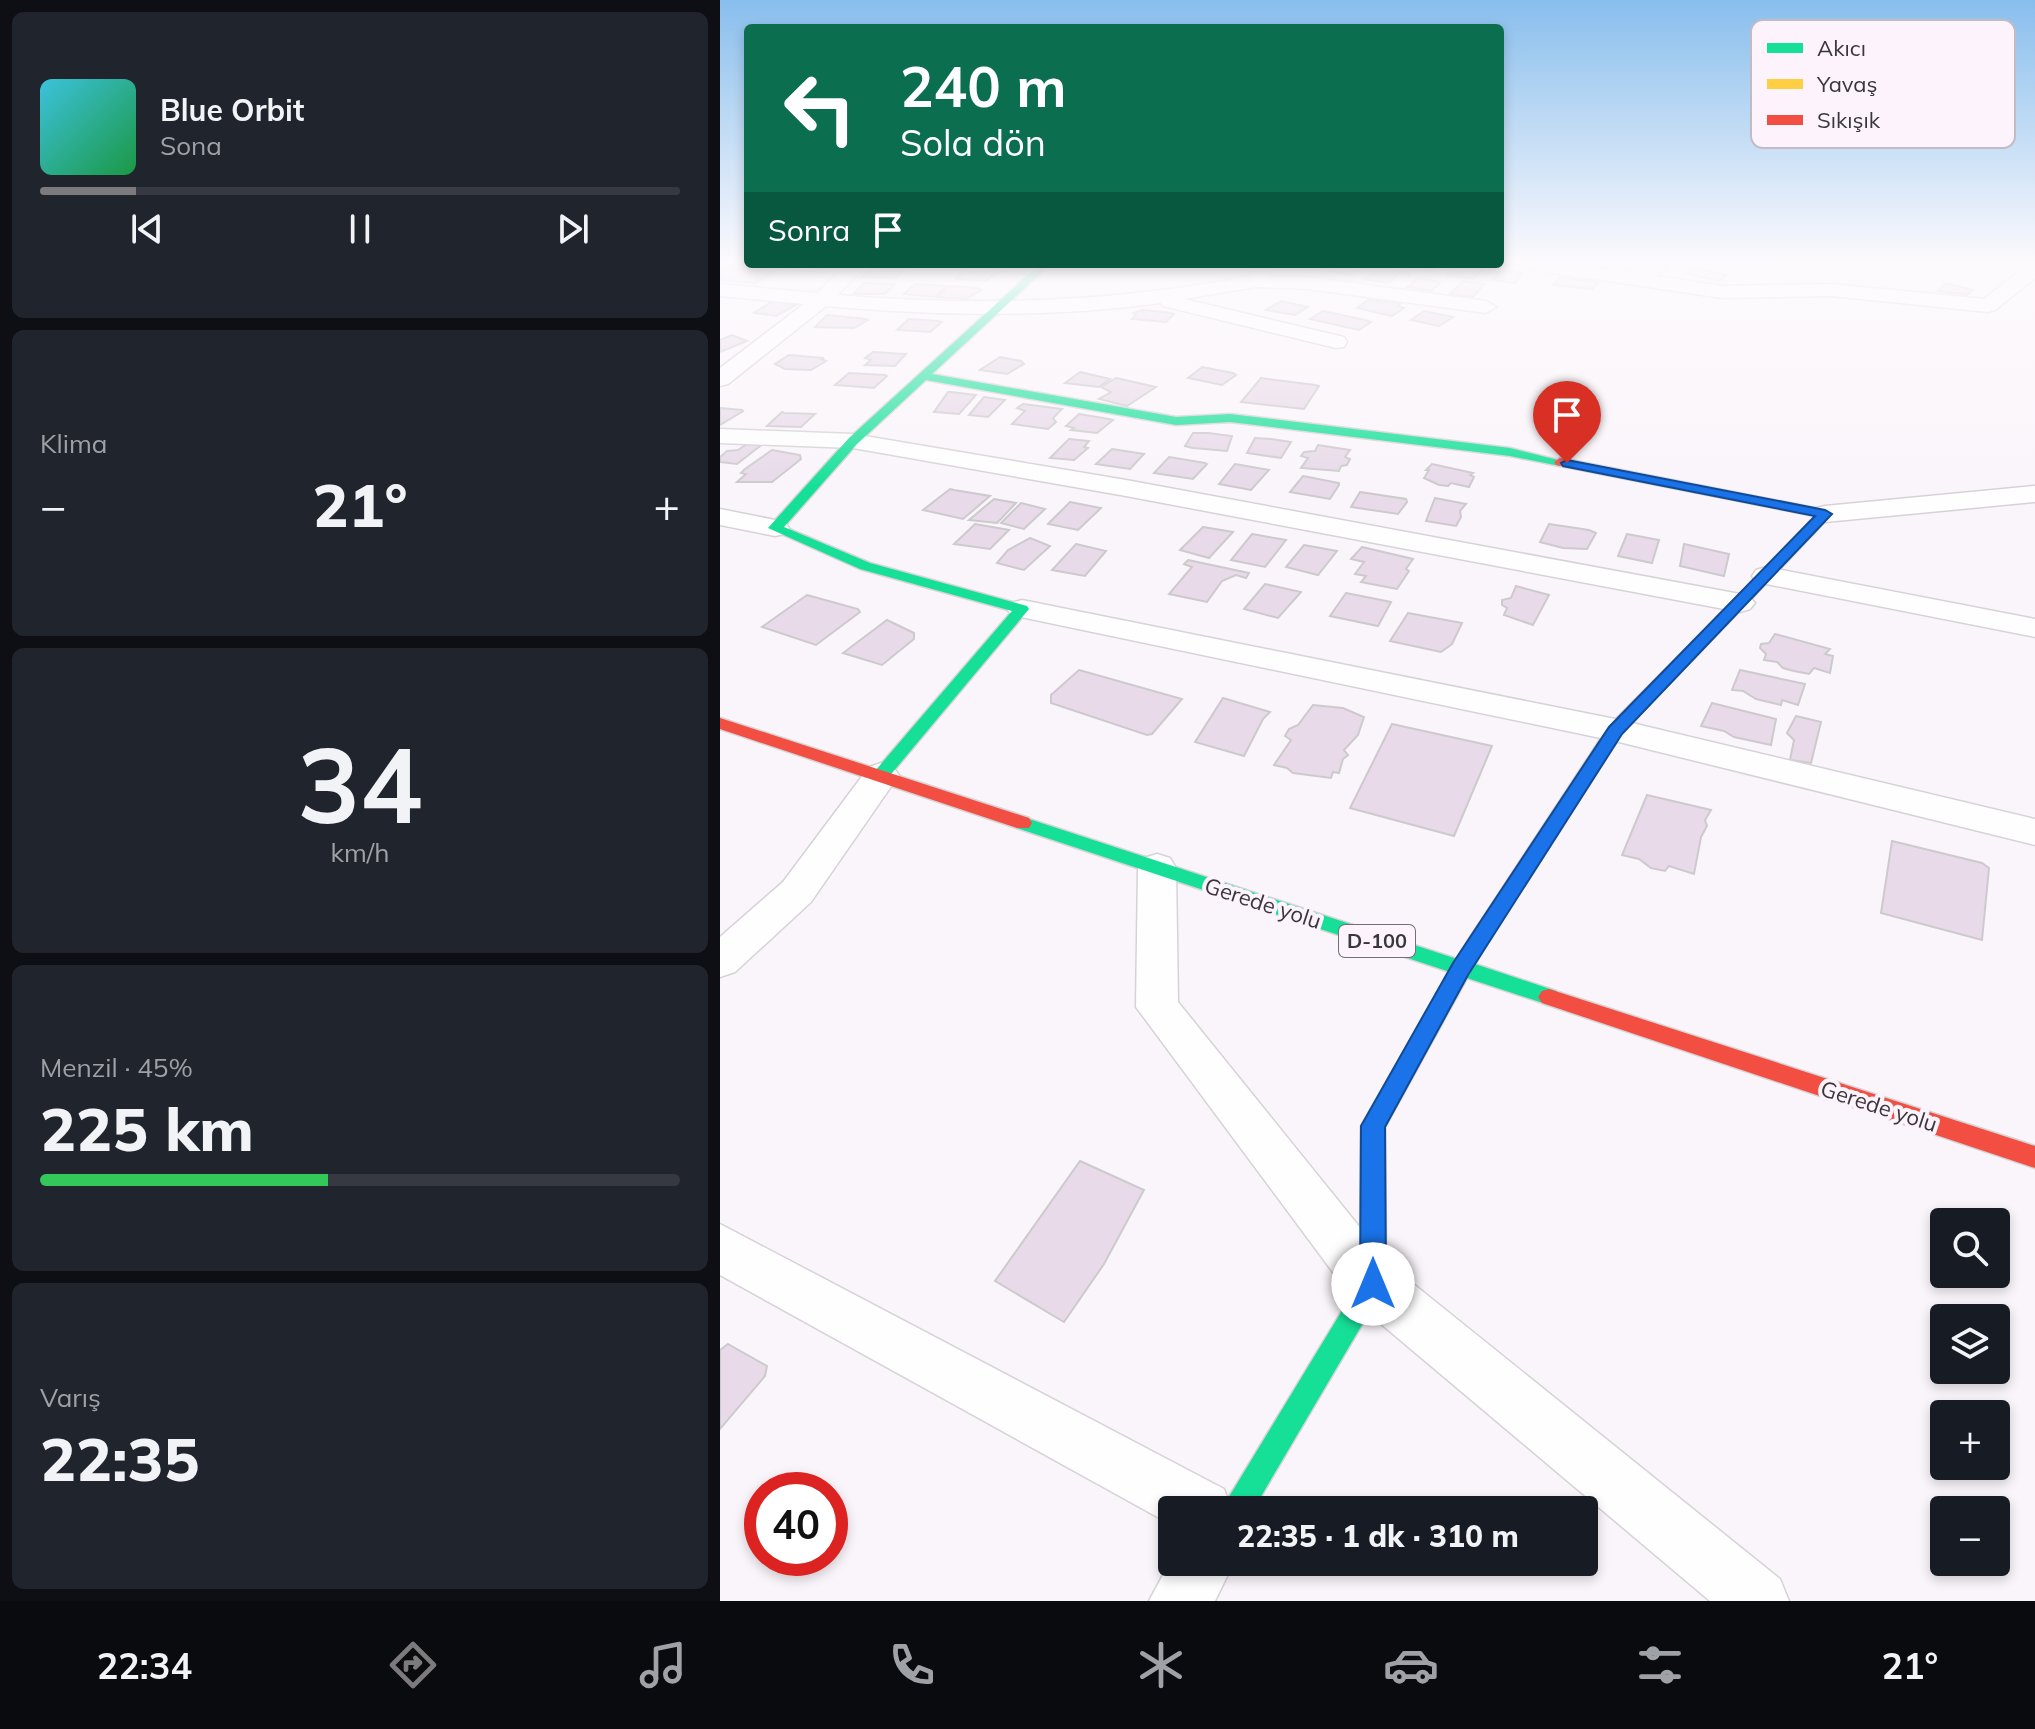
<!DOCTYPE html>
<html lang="tr">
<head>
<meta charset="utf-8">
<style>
	body { margin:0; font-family:Mulish,sans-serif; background:#20242c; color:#f1f3f6; height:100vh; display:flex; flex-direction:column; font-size:30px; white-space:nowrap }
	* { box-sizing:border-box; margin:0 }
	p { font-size:26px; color:#9ea1a6 }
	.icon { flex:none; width:44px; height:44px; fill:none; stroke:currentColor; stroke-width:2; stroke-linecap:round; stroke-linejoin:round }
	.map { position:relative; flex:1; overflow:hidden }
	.drawer { display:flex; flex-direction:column; gap:12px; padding:12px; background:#0d0f14; width:720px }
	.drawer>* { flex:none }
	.guide { position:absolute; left:24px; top:24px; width:760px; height:244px; border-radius:8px; box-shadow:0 4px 12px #0003; background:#0b6e4f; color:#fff; overflow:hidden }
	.tools { position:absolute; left:1210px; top:1208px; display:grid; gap:16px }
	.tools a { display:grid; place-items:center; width:80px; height:80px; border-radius:8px; background:#171b24; box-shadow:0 4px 12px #0003; font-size:40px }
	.speed { position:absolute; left:24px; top:1472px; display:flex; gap:16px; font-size:40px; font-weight:700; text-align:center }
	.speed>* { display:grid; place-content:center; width:104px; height:104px; border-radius:50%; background:#171b24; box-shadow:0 4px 12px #0003; line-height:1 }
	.speed .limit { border:12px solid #d22; background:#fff; color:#111 }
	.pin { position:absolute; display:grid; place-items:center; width:68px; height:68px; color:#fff; margin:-82px -34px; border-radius:50% 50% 50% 0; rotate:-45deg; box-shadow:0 0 8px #0007 }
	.pin .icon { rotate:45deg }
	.me { position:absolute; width:88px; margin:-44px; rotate:0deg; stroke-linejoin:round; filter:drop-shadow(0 0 6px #0008) }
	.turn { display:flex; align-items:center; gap:28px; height:168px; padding:0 24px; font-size:36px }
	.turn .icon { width:104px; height:104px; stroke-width:2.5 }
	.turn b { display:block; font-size:56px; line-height:68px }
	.then { display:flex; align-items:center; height:76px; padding:0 24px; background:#0003; gap:16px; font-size:30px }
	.big { font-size:60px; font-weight:800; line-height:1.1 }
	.drawer .tile { flex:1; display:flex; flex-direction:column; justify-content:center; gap:12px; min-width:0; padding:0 28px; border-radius:12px; background:#20242c }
	.drawer .dial { align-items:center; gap:0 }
	.dial b { font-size:104px; line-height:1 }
	.song { display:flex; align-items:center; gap:24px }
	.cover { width:96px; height:96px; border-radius:12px; background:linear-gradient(135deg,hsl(190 70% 55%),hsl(140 70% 35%)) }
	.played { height:8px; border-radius:4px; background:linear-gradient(90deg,#7d7a7d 15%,#363941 15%) }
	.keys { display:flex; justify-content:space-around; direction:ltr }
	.heat { display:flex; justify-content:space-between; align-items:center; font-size:44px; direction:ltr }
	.charge { height:12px; border-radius:6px; background:linear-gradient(90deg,#34c759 45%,#363941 0) }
	.trip { position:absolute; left:438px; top:1496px; width:440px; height:80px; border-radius:8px; background:#171b24; box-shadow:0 4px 12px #0003; font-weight:800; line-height:80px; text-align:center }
	.tabs { display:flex; height:128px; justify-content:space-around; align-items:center; background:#090b0e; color:#9ea1a6 }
	.tabs .icon { width:56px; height:56px }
	.tabs .on { color:#7d7a7d }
	.tabs b { font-size:36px; color:#f1f3f6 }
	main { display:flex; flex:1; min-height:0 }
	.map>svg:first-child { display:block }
	.building { fill:#e8dae9; stroke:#cdcacd; stroke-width:2 }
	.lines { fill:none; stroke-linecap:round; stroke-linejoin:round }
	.lane-casing { stroke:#d6d3d6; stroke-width:3 }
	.street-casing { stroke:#d6d3d6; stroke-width:3 }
	.fast-casing { stroke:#d6d3d6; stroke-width:3 }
	.slow-casing { stroke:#d6d3d6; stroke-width:3 }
	.jam-casing { stroke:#d6d3d6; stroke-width:3 }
	.lane { fill:#fefefe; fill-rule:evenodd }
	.street { fill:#fefefe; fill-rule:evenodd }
	.fast { fill:#16e098; fill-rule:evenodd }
	.slow { fill:#ffcf43; fill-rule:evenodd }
	.jam { fill:#f24e42; fill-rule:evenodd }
	.route { fill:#1a73e8; stroke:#114b97; stroke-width:2 }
	.labels { text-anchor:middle; stroke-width:8; stroke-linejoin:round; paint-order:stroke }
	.shield { fill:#fcf3fc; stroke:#746f74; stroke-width:2 }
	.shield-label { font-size:20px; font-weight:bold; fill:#3a373a }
	.street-label { font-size:22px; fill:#3a373a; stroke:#fcf3fc }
	.key { fill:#fcf3fc; stroke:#c2bbc2; stroke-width:2 }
	.key-label { font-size:22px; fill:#3a373a }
</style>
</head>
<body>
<main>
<section class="drawer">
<div class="tile">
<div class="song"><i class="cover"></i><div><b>Blue Orbit</b><p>Sona</p></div></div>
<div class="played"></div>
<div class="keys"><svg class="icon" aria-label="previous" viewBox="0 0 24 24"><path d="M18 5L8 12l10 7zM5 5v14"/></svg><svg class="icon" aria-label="pause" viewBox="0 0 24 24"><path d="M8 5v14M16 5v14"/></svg><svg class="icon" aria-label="next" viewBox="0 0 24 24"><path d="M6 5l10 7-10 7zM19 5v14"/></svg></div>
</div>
<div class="tile"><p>Klima</p>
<div class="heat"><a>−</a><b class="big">21°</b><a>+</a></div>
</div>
<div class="tile dial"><b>34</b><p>km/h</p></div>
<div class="tile"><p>Menzil · 45%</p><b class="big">225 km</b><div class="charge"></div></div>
<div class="tile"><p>Varış</p><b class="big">22:35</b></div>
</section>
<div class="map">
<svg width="1315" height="1601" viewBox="0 0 1315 1601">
	<rect width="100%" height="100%" fill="#faf5fa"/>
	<g class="building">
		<path d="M 33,264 L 115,264 L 104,273 Z"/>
		<path d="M 154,264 L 190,264 L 185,269 L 150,268 Z"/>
		<path d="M 619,264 L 627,264 L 642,268 L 629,275 L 609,271 Z"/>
		<path d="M 689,264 L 722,264 L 713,272 L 691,269 L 694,265 Z"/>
		<path d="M 248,266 L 291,269 L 291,272 L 277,272 L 266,281 L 236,279 Z"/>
		<path d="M 735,266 L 750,267 L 762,271 L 752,279 L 727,275 Z"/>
		<path d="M 655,267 L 690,273 L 690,275 L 679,274 L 668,283 L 644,279 L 655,272 L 650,269 Z"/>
		<path d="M 973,267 L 1006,275 L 999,281 L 965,273 Z"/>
		<path d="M 10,268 L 52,272 L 53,273 L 35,283 L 0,280 L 0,274 Z"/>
		<path d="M 151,269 L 183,270 L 183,272 L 176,278 L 142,277 Z"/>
		<path d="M 781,271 L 803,273 L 795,283 L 773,280 Z"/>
		<path d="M 840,277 L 877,282 L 878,283 L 872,289 L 833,285 Z"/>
		<path d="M 697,278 L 715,281 L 720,283 L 711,291 L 688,287 Z"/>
		<path d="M 743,281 L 764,284 L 753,297 L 730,294 Z"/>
		<path d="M 144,283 L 173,284 L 175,284 L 165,294 L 133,294 Z"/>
		<path d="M 1226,283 L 1253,290 L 1247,295 L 1218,291 Z"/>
		<path d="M 195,284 L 225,286 L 225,288 L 215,297 L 184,294 Z"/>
		<path d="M 229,286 L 258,288 L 261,290 L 246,299 L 217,297 Z"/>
		<path d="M 648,300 L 681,303 L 678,306 L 684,308 L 672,316 L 637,308 Z"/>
		<path d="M 53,301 L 76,305 L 56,316 L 34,313 Z"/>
		<path d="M 561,301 L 588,307 L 575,315 L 546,310 Z"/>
		<path d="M 423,310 L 451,313 L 454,314 L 446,322 L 412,319 L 416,315 L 413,313 Z"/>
		<path d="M 603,311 L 645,320 L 651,322 L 639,330 L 590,319 Z"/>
		<path d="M 704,311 L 733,317 L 719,326 L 691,320 Z"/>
		<path d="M 107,315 L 146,319 L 148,320 L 134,328 L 95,327 Z"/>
		<path d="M 189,319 L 218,321 L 222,322 L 210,332 L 177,330 Z"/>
		<path d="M 12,335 L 27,341 L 0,352 L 0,340 Z"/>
		<path d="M 153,352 L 186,354 L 175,366 L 145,365 L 151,360 L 145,358 Z"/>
		<path d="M 69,355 L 104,358 L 101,359 L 106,361 L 91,370 L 65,369 L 55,364 Z"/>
		<path d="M 280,357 L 301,361 L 304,364 L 287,374 L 260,370 Z"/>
		<path d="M 482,367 L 513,373 L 516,375 L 502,385 L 468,378 Z"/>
		<path d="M 360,372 L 390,379 L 379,387 L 345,383 Z"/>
		<path d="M 129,373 L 165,375 L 167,376 L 154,388 L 115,385 Z"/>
		<path d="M 396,378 L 436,387 L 407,406 L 379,399 L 391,392 L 381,387 Z"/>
		<path d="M 541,378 L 595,385 L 599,386 L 584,409 L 521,402 Z"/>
		<path d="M 228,392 L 231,392 L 256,395 L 239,414 L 214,412 Z"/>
		<path d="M 264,397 L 285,400 L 268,417 L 249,415 Z"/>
		<path d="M 303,404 L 342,409 L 333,418 L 336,422 L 328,429 L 292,424 L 305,411 L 297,408 Z"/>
		<path d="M 0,408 L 22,410 L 23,411 L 0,425 Z"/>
		<path d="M 62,412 L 64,413 L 95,414 L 81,427 L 47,426 Z"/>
		<path d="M 359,414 L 389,419 L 393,420 L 377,433 L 351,430 L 354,428 L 346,426 Z"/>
		<path d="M 473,433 L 488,433 L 512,436 L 507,451 L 473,448 L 465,446 Z"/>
		<path d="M 535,438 L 551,439 L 571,442 L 561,458 L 527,453 Z"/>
		<path d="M 349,439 L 369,441 L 364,447 L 368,448 L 354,460 L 330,458 Z"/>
		<path d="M 30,442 L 44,443 L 17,464 L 0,462 L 0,457 L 7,451 L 18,450 Z"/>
		<path d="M 598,445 L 630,450 L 625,457 L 630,459 L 627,465 L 621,466 L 619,471 L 581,468 L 588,458 L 581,456 L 584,452 L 595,451 Z"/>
		<path d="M 392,449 L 424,454 L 410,469 L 376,464 Z"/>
		<path d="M 52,450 L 80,455 L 81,459 L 52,482 L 17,482 L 26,474 L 21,473 L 25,469 Z"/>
		<path d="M 449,457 L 485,463 L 487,464 L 473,479 L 434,473 Z"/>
		<path d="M 515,464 L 549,470 L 531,490 L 499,484 Z"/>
		<path d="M 712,464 L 753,473 L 750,475 L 754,477 L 749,487 L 731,483 L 728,486 L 719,485 L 704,478 L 709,470 L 706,470 Z"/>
		<path d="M 583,476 L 619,483 L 619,485 L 610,499 L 570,492 Z"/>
		<path d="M 230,489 L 234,490 L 270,496 L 243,519 L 203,510 Z"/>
		<path d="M 640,492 L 686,499 L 687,502 L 678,514 L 631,507 Z"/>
		<path d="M 715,498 L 746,504 L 740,511 L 741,517 L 736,526 L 706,521 Z"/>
		<path d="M 274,499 L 296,503 L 277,523 L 249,520 Z"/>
		<path d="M 350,502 L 381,508 L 358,530 L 328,524 Z"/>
		<path d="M 301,503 L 325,509 L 304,529 L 281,523 Z"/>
		<path d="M 255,524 L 289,530 L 270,549 L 234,544 Z"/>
		<path d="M 829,524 L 869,530 L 876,533 L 867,549 L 843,548 L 820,542 Z"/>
		<path d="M 483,527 L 513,532 L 489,558 L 460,550 Z"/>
		<path d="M 532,534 L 566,540 L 545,567 L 511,560 Z"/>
		<path d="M 907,534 L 939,540 L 932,563 L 898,556 Z"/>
		<path d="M 310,538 L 330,546 L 304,570 L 277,563 L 288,550 Z"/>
		<path d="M 356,544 L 386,551 L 365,576 L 332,570 Z"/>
		<path d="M 964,544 L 1009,554 L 1004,576 L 960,566 Z"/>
		<path d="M 584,545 L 617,551 L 598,575 L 566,567 Z"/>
		<path d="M 642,547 L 693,559 L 686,569 L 689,571 L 677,589 L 641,582 L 646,576 L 635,574 L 644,562 L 631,559 Z"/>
		<path d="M 468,560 L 529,573 L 526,578 L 516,575 L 502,581 L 487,602 L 449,594 L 472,567 L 464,564 Z"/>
		<path d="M 545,584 L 581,592 L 558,618 L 524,609 Z"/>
		<path d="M 796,586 L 829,595 L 813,625 L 784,615 L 787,608 L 782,605 L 782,600 L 791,598 Z"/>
		<path d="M 626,593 L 671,602 L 658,626 L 610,616 Z"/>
		<path d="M 87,595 L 138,609 L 140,612 L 96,645 L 42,627 Z"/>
		<path d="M 688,613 L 742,623 L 732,644 L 721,652 L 670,641 Z"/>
		<path d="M 167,620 L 194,633 L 194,639 L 162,665 L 123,653 Z"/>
		<path d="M 1055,634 L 1110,649 L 1105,654 L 1113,656 L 1110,673 L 1094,668 L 1089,674 L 1074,671 L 1063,668 L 1057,662 L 1044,660 L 1046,654 L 1040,648 L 1041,644 L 1049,643 Z"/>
		<path d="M 359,670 L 462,699 L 432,734 L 427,735 L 331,703 L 331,695 Z"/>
		<path d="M 1020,670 L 1085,684 L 1078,705 L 1062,700 L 1061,705 L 1036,699 L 1023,691 L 1012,690 Z"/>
		<path d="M 503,698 L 550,712 L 543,719 L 524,756 L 475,742 Z"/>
		<path d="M 992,703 L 1056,719 L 1051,745 L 1014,737 L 1004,731 L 981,726 Z"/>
		<path d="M 593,705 L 623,708 L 644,717 L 638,735 L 624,750 L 628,755 L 623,759 L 619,773 L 613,772 L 611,778 L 573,773 L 567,768 L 554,765 L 571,740 L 565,736 L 569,729 L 578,725 Z"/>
		<path d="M 1076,716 L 1101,722 L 1091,763 L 1070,760 L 1074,740 L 1067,733 Z"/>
		<path d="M 672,724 L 772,746 L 734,836 L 630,808 Z"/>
		<path d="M 927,795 L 991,810 L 985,820 L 987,826 L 981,837 L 974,874 L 949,866 L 945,871 L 931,868 L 919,859 L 902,855 Z"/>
		<path d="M 1172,841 L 1262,863 L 1269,868 L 1262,940 L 1161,913 Z"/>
		<path d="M 360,1161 L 424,1190 L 384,1264 L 344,1322 L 275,1281 Z"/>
		<path d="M 8,1344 L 47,1366 L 45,1376 L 0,1429 L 0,1350 Z"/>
	</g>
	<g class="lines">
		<g class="lane-casing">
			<path id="lane" d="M 1153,263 L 1165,263 L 1156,268 L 1151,265 Z"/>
		</g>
		<g class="street-casing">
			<g id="street">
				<path d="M 798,263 L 843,263 L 914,273 L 930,263 L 942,263 L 946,267 L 936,276 L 1002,286 L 1112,284 L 1264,299 L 1308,264 L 1315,263 L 1315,278 L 1275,310 L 1268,312 L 1112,296 L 1002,298 L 807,269 Z"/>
				<path d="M 127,264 L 147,264 L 118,295 C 248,306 374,303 504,281 L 529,276 L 538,264 L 556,264 L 549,276 L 588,277 L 766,301 L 776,307 L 766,313 L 588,289 L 536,287 L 464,299 L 624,337 L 627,342 L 624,347 L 616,348 L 443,306 L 441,303 C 329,318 219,316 106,306 L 8,384 L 0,386 L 0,368 L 84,304 L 0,296 L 0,284 L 97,293 Z"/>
				<path d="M 268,264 L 330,264 L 332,267 C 322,277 278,274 268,264 Z"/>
				<path d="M 0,429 L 133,434 L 406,480 L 1020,594 L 1030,597 L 1035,603 L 1030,609 L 1020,612 L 406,496 L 133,448 L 0,443 Z"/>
				<path d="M 1315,486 L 1315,502 L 1105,522 L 1096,520 L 1092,514 L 1096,508 L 1105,506 Z"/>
				<path d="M 0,509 L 65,522 L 69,528 L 65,534 L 55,536 L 0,525 Z"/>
				<path d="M 1046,567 L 1315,619 L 1315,637 L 1036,582 L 1032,576 L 1036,570 Z"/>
				<path d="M 302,600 L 895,719 L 1315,819 L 1315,845 L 895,741 L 291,615 L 287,609 L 291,603 Z"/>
				<path d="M 161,763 L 173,767 L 179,775 L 91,902 L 15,972 L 0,977 L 0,937 L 63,882 L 149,767 Z"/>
				<path d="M 437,854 L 450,858 L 456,868 L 458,1002 L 671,1266 L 1060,1579 L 1069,1601 L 990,1601 L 635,1302 L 416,1007 L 418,868 L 424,858 Z"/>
				<path d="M 0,1224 L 504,1489 L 512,1510 L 452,1510 L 452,1525 L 0,1275 Z"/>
				<path d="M 452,1558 L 452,1562 L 514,1562 L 495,1601 L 429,1601 Z"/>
			</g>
		</g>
		<g class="fast-casing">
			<g id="fast">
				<path d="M 320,264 L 331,264 L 212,374 L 456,417 L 510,414 L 790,448 L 846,462 L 840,466 L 790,456 L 510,422 L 456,425 L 206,380 L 137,444 L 64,527 L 150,563 L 307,606 L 309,609 L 167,779 L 155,779 L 152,775 L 155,771 L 292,611 L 140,569 L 48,528 L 129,438 Z"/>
				<path d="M 303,817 L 737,959 L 751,936 L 758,933 L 765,936 L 768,941 L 755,964 L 836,991 L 840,997 L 836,1003 L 829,1005 L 747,978 L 665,1127 L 666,1284 L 533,1510 L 501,1510 L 640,1281 L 641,1126 L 730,972 L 297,828 L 294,823 L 297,818 Z"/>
			</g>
		</g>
		<g class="slow-casing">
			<path id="slow" d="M 1028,590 L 1033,591 L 1033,597 L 901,734 L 765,946 L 758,949 L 751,946 L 748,941 L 751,936 L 889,726 L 1023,591 Z"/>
		</g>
		<g class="jam-casing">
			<g id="jam">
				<path d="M 840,458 L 1105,510 L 1112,514 L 1033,597 L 1028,598 L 1021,594 L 1023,591 L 1095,516 L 836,465 L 834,462 Z"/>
				<path d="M 0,718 L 309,818 L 312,823 L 309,828 L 297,828 L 0,729 Z"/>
				<path d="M 829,989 L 1315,1146 L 1315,1168 L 822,1003 L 818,997 L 822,991 Z"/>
			</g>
		</g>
		<use href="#lane" class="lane"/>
		<use href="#street" class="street"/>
		<use href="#fast" class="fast"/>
		<use href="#slow" class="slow"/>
		<use href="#jam" class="jam"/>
	</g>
	<linearGradient id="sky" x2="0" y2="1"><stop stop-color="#88beed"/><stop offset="0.54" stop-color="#fdfafd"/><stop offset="1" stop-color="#fdfafd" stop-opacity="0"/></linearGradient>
	<rect width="1315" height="487" fill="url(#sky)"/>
	<path class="route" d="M 847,460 L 1105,510 L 1112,514 L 902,734 L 748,975 L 665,1127 L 666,1284 L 662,1293 L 653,1297 L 644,1293 L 640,1284 L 641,1126 L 733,963 L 889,727 L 1095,516 L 843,466 L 841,463 Z"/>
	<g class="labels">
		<rect class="shield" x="619" y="925" width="76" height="32" rx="6"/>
		<g class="shield-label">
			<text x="657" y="948">D-100</text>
		</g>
		<g class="street-label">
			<text transform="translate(543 903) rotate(18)" y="8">Gerede yolu</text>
			<text transform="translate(1159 1106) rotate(18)" y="8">Gerede yolu</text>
		</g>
	</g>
	<rect x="1031" y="20" width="264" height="128" rx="12" class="key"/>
	<rect x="1047" y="43" width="36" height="10" fill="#16e098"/>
	<rect x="1047" y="79" width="36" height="10" fill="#ffcf43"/>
	<rect x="1047" y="115" width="36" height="10" fill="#f24e42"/>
	<g class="key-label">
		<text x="1097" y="56">Akıcı</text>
		<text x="1097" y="92">Yavaş</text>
		<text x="1097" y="128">Sıkışık</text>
	</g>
</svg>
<div class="tools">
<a><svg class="icon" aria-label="search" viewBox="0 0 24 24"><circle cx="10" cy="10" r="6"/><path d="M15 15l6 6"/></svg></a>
<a><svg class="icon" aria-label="layers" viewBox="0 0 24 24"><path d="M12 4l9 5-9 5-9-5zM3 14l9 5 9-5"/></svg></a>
<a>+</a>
<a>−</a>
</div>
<div class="speed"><div class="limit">40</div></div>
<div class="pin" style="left:847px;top:463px;background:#d93025"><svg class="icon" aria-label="arrive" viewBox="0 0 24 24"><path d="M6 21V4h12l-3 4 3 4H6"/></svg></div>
<svg class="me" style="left:653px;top:1284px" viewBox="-20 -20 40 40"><circle r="19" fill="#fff"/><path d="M0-13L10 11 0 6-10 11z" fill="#1a73e8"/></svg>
<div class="trip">22:35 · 1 dk · 310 m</div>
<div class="guide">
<div class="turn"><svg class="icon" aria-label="left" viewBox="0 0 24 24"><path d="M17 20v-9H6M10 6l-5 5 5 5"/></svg><div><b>240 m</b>Sola dön</div></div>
<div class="then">Sonra<svg class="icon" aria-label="arrive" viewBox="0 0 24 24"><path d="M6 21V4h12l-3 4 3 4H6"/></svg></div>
</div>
</div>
</main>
<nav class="tabs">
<b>22:34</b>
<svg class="icon on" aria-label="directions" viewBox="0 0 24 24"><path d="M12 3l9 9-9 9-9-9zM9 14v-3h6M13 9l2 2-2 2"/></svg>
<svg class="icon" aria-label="music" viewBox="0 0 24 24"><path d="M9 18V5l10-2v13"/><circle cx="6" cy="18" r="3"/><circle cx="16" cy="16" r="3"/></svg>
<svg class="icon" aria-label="phone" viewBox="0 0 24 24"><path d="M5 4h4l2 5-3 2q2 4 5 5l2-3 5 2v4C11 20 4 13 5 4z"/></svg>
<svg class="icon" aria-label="climate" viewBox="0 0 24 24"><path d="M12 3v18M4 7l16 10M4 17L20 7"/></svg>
<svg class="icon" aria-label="car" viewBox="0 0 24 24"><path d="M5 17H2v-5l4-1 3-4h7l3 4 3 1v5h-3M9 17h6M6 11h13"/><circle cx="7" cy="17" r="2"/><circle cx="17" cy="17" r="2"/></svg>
<svg class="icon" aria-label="filters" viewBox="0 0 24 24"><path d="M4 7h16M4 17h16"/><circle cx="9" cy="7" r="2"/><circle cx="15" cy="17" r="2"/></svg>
<b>21°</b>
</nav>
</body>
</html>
